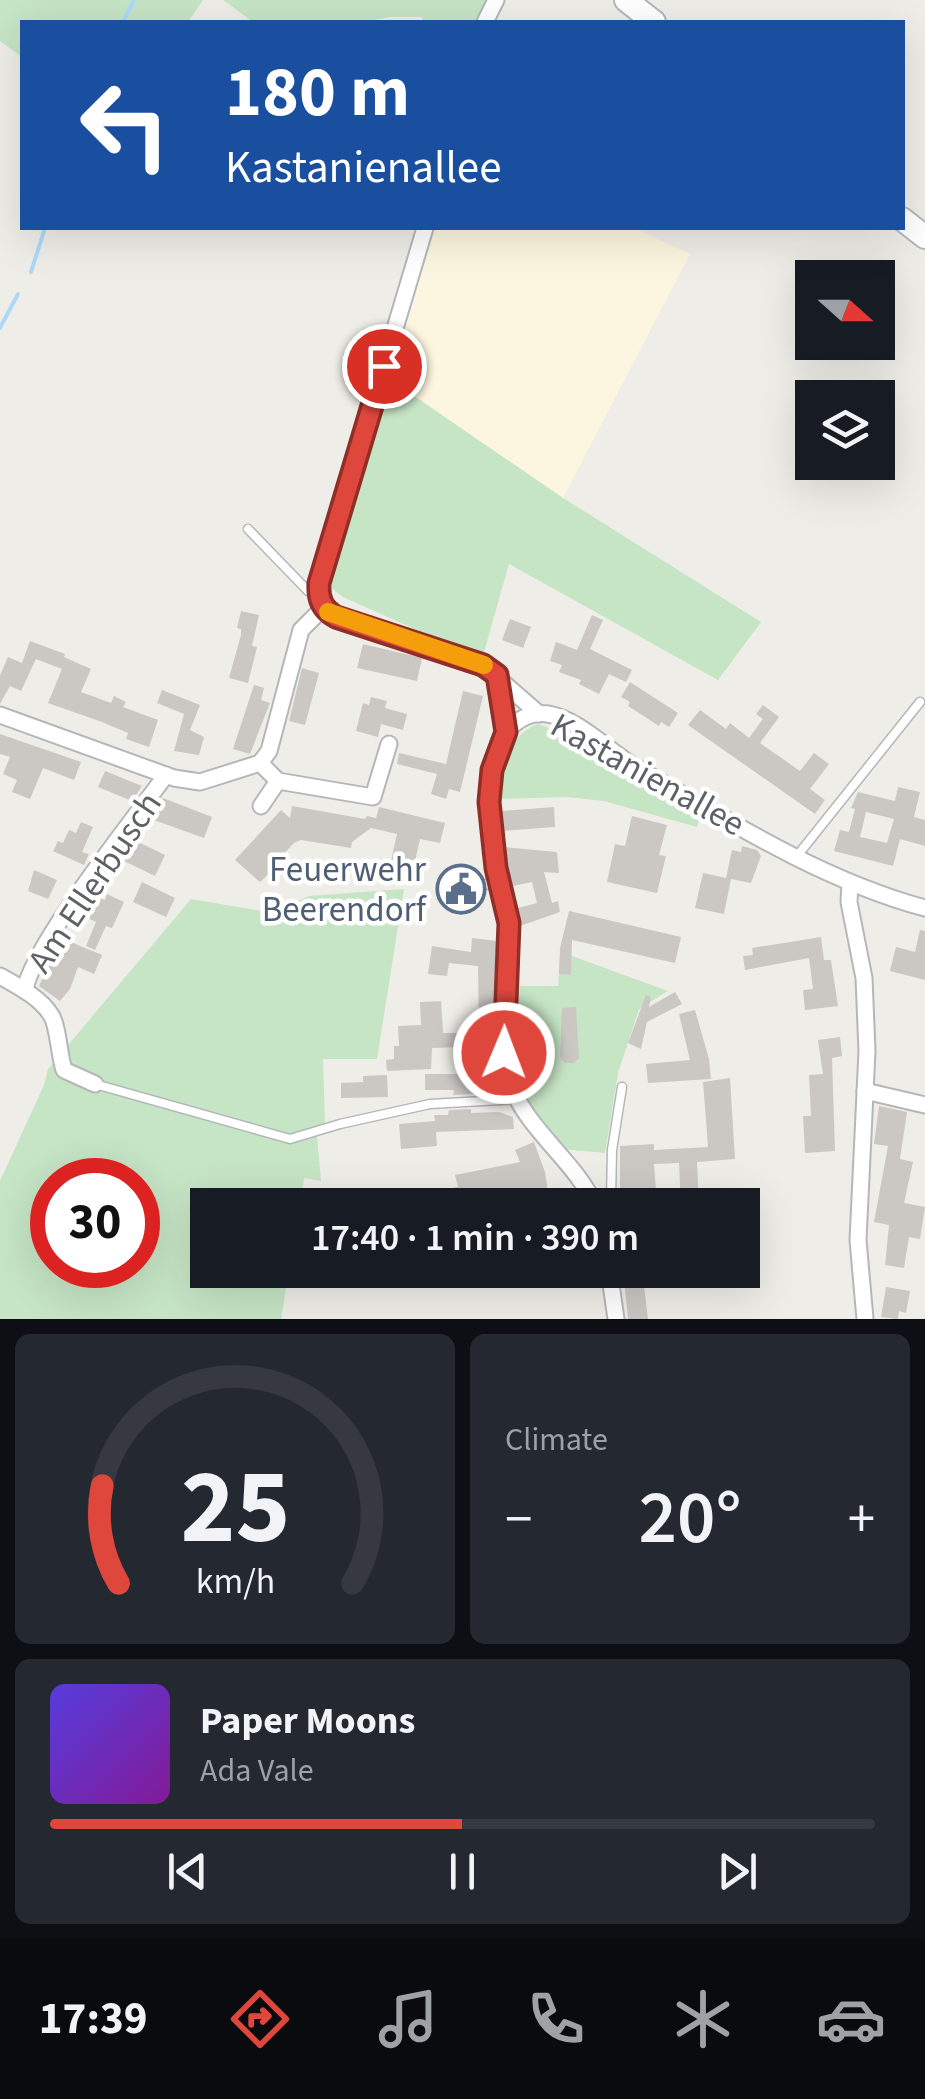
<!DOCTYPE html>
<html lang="en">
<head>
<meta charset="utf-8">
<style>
	body { margin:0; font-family:"Source Sans 3",sans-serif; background:#242831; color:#f1f3f6; height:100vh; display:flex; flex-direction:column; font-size:38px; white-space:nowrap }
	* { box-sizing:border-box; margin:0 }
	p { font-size:32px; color:#9ea1a6 }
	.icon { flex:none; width:55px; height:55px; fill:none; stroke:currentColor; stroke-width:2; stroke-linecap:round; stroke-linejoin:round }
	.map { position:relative; height:1319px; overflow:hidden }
	.details { display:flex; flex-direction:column; gap:15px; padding:15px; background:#0d0f14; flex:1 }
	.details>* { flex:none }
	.top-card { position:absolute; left:20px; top:20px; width:885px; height:210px; border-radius:0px; box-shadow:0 10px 40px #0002; background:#1a4fa0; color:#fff; overflow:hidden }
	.needle { width:65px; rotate:111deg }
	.tools { position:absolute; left:795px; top:260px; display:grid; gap:20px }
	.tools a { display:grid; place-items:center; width:100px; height:100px; border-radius:0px; background:#171b24; box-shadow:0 10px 40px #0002; font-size:50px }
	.speed { position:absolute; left:30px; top:1158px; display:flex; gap:20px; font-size:50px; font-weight:700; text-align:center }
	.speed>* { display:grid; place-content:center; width:130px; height:130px; border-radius:50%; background:#171b24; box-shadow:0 10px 40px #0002; line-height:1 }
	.speed .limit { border:15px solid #d22; background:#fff; color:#111 }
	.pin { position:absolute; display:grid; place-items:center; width:85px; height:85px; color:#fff; margin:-42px; border:5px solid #fff; border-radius:50%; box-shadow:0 2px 10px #0007 }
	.me { position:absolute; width:110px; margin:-55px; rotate:1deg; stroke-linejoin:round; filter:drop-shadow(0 0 8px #0008) }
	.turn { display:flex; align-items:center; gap:35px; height:210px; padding:0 40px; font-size:45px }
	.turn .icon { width:130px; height:130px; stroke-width:2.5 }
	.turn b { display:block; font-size:70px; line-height:85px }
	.big { font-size:75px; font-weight:600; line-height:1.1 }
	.details .tile { flex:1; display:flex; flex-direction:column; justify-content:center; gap:15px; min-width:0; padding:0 35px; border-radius:15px; background:#242831 }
	.details .dial { align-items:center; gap:0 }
	.dial svg { height:260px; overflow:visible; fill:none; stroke:#363941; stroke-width:7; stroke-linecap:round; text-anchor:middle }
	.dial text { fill:#f1f3f6; stroke:none }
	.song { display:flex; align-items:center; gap:30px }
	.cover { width:120px; height:120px; border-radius:15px; background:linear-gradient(135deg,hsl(250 70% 55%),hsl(290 70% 35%)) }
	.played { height:10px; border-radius:5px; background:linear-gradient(90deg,#df473d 50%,#363941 50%) }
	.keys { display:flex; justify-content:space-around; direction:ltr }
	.heat { display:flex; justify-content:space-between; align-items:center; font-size:55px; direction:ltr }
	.details .tiles { flex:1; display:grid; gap:15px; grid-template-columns:1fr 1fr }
	.tile:last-child { grid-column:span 2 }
	.trip { position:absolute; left:190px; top:1188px; width:570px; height:100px; border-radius:0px; background:#171b24; box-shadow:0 10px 40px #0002; font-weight:600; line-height:100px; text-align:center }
	.tabs { display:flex; height:160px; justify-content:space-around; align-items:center; background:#090b0e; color:#9ea1a6 }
	.tabs .icon { width:70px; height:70px }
	.tabs .on { color:#df473d }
	.tabs b { font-size:45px; color:#f1f3f6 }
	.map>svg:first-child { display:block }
	.commercial { fill:#fcf5df }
	.green { fill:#c6e5c5; fill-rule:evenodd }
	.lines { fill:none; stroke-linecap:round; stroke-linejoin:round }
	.stream { stroke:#acd9fa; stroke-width:4 }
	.building { fill:#cbc8c4; fill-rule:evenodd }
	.service-casing { stroke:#b4b7ba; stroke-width:11 }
	.minor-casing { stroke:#b4b7ba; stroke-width:19 }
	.secondary-casing { stroke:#b3b6ba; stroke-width:26 }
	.service { stroke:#fff; stroke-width:8 }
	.minor { stroke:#fff; stroke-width:15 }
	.secondary { stroke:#fff; stroke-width:22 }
	.route-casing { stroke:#912e28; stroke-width:25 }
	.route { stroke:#df473d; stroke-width:18 }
	.slow { stroke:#f59e0b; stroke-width:18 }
	.labels { text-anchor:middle; stroke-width:9; stroke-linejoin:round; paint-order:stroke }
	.street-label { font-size:35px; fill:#5e6266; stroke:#fff }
	.service-label { font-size:35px; fill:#4e5e75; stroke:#fff; text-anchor:end }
</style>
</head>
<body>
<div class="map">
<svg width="925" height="1319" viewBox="0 0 925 1319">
	<rect width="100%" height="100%" fill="#efede7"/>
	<path class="commercial" d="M 435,228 L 634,228 L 690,254 L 563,498 L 385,376 Z"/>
	<g class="green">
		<path d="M 0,0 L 203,0 L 188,22 L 22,22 L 22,57 L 0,41 Z"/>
		<path d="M 223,0 L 489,0 L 478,22 L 425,22 L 421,17 L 391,17 L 362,22 L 253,22 Z"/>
		<path d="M 385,376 L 563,498 L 761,622 L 718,680 L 509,564 L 482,659 L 343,597 L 325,583 Z"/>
		<path d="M 537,724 L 563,732 L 701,812 L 697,827 L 604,801 L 567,797 L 497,799 C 502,766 504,740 537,724 Z"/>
		<path d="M 404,889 L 377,1059 L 323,1059 L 325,1124 L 317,1135 L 321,1181 L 304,1178 L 300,1205 L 208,1205 L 208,1270 L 289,1270 L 281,1319 L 0,1319 L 0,1181 L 44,1085 L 48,1069 L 191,899 L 273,913 L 309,896 ZM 52,1180 L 138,1180 L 138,1265 L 52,1265 Z"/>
		<path d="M 560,956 L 572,956 L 668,991 L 639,1009 L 618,1073 L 605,1153 L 561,1149 C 517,1102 510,1048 520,986 L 558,986 Z"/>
	</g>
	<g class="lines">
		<g class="stream">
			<path d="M 123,22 L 134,0"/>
			<path d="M 31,272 L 45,228"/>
			<path d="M 0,328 L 18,294"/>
		</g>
	</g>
	<g class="building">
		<path d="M 241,611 L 259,615 L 252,646 L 257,647 L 248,683 L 229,678 L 241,635 L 241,629 L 237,628 Z"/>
		<path d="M 592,615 L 603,620 L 590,649 L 632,670 L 626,682 L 609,674 L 599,694 L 579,684 L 581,680 L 559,672 L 562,665 L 550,661 L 556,642 L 577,650 Z"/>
		<path d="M 510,619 L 531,627 L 523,648 L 502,640 Z"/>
		<path d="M 30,641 L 65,654 L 64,657 L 91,669 L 81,692 L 111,703 L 114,696 L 126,702 L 123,707 L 158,720 L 149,747 L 126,739 L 128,733 L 102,722 L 48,703 L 62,669 L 36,659 L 21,691 L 10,686 L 0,704 L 0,675 L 8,657 L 22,663 Z"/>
		<path d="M 363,644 L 422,658 L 417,681 L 357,668 Z"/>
		<path d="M 302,668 L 319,673 L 305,725 L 289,721 Z"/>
		<path d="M 630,682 L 678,713 L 669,727 L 661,722 L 659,726 L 628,706 L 630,702 L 621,697 Z"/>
		<path d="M 254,685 L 264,688 L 261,700 L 270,703 L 250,754 L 233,749 Z"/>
		<path d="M 162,690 L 200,705 L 190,730 L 204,737 L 199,755 L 174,751 L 184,714 L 157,703 Z"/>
		<path d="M 463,691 L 483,696 L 460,792 L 449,789 L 446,799 L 431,794 L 437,774 L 397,764 L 399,753 L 446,764 Z"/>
		<path d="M 371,697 L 387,701 L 385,708 L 407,714 L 403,730 L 381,724 L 378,737 L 356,731 L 363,703 L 369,705 Z"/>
		<path d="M 763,705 L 779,717 L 760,743 L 800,771 L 814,753 L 829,764 L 810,789 L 825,800 L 815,814 L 688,725 L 700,710 L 726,729 L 730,723 L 749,738 L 763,719 L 756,714 Z"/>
		<path d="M 0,734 L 81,762 L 74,780 L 43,768 L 30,799 L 12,792 L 17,780 L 3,774 L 10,757 L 0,754 Z"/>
		<path d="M 105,771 L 142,786 L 132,801 L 98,787 Z"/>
		<path d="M 898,787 L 920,792 L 914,817 L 925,820 L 925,846 L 900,839 L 893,866 L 834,851 L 840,830 L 849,832 L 855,809 L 851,808 L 858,792 L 895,801 ZM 866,812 L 894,819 L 887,843 L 860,837 Z"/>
		<path d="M 163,798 L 212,817 L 204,838 L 154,820 Z"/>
		<path d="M 292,806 L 365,819 L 367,816 L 376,818 L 379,807 L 445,823 L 440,843 L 420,839 L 412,875 L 389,870 L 397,834 L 371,828 L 352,842 L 351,848 L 301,840 L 294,843 L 281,857 L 284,859 L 260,882 L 235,860 L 281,810 L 290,818 Z"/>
		<path d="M 554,807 L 555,827 L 503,831 L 501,811 Z"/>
		<path d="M 632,816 L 667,825 L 659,855 L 666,856 L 657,893 L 607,882 L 615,844 L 625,846 Z"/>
		<path d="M 81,822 L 93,827 L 82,852 L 89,854 L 84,865 L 53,851 L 58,841 L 63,843 L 69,830 L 76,833 Z"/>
		<path d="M 134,840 L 165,855 L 155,876 L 124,861 Z"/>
		<path d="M 742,846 L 757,850 L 761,856 L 751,883 L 731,879 L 724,914 L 695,908 L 703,873 L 726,878 L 732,850 L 741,852 Z"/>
		<path d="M 504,847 L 557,852 L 559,873 L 544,872 L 552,903 L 558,901 L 560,912 L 520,926 L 518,908 L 537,903 L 532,882 L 513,886 Z"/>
		<path d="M 34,870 L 57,880 L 48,899 L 28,891 Z"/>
		<path d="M 142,882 L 175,898 L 166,917 L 133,902 Z"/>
		<path d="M 107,894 L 124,902 L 112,928 L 106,926 L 95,950 L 86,946 L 96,922 L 83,916 L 93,895 L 105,900 Z"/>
		<path d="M 569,911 L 681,937 L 675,963 L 572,940 L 571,975 L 559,974 L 560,948 Z"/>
		<path d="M 920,930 L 925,931 L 925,980 L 890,971 L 896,947 L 915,952 Z"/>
		<path d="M 821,937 L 824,960 L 831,960 L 838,1006 L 805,1010 L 803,990 L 813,989 L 809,958 L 745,970 L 743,956 L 753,955 L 752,948 Z"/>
		<path d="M 472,938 L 498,941 L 492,1037 L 495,1070 L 477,1071 L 474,1094 L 453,1095 L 454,1090 L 425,1090 L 425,1074 L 458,1074 L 459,1047 L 432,1048 L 431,1069 L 387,1071 L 386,1060 L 394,1059 L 394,1046 L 399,1046 L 398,1026 L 421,1025 L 420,1002 L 441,1001 L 443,1033 L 479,1033 L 478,966 L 449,963 L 447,976 L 428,974 L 432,946 L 471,952 Z"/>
		<path d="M 66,940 L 102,955 L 94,974 L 78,967 L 70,989 L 60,1001 L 39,986 L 55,950 Z"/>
		<path d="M 675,992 L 682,1004 L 647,1022 L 641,1049 L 628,1043 L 646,995 L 651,997 L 649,1007 Z"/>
		<path d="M 576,1007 L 579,1058 L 574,1063 L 565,1063 L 560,1058 L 562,1008 Z"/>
		<path d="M 695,1010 L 709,1059 L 711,1079 L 648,1083 L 646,1064 L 690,1060 L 679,1014 Z"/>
		<path d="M 840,1037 L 842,1056 L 832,1058 L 835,1151 L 805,1153 L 803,1116 L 811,1116 L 809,1075 L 823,1074 L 818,1040 Z"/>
		<path d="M 387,1075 L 388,1097 L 341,1098 L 341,1083 L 363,1082 L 363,1076 Z"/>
		<path d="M 730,1078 L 735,1159 L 697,1162 L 699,1205 L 681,1205 L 679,1163 L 654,1164 L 657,1205 L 620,1205 L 620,1146 L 654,1144 L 654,1150 L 708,1147 L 703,1082 Z"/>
		<path d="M 879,1106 L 907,1112 L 900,1159 L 913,1162 L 904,1203 L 925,1207 L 920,1239 L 909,1237 L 904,1268 L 885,1265 L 889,1225 L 874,1222 L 888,1146 L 874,1144 Z"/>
		<path d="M 471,1109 L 471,1113 L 499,1112 L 513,1117 L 514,1129 L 436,1132 L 437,1146 L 401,1149 L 399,1124 L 435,1121 L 434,1115 L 448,1115 L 449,1110 Z"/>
		<path d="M 534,1142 L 545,1172 L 548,1193 L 495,1205 L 403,1205 L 402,1198 L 440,1193 L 440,1190 L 458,1187 L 455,1175 L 520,1162 L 515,1150 Z"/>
		<path d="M 490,1270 L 490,1278 L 424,1284 L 423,1272 Z"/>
		<path d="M 623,1270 L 642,1270 L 648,1319 L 628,1319 Z"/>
		<path d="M 886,1287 L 910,1291 L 906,1313 L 899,1311 L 898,1319 L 881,1317 Z"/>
	</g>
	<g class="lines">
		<g class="service-casing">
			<g id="service">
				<path d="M 248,529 L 308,591 L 318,596"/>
				<path d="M 797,856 L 920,702"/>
				<path d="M 472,886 L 500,883"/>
				<path d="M 95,1084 L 290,1139 L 340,1124 L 430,1104 L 518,1099"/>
				<path d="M 607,1205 L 611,1199 L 612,1150 L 622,1087"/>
			</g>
		</g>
		<g class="minor-casing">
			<g id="minor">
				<path d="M 485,22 L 496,0"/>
				<path d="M 323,608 L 318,596 L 319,583 L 425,228"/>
				<path d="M 323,608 L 337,617 L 483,665 L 539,714"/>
				<path d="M 497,675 L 506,732"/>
				<path d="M 0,715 L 174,778 L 200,782 L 260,763 L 269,751 L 301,630 L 323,608"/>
				<path d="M 260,763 L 278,781 L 373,797 L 389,744"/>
				<path d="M 261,806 L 278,781"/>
				<path d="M 850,883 L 849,902 L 864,978 L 867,1051 L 858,1240 L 865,1319"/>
				<path d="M 0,976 C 16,985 41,998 51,1015 C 58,1025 59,1055 64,1070 L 95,1084"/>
				<path d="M 25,991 C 29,950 136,816 166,775"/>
				<path d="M 865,1091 L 925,1105"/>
				<path d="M 595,1205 C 573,1157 521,1127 507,1073 C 496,1027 511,976 509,929 C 509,909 501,890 497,870 C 489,831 479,754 513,725 C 523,716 535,712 548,714 C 578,719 607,749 632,765 C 725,819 821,880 925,908"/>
				<path d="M 609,1270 L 616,1319"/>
			</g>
		</g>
		<g class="secondary-casing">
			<g id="secondary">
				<path d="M 626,0 L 654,22"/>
				<path d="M 902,219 L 925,237"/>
			</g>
		</g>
		<use href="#service" class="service"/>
		<use href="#minor" class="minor"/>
		<use href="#secondary" class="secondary"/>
	</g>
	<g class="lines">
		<g class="route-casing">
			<path id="route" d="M 384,366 L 319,583 C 318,599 322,609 336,617 L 483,665 L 497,675 L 506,732 L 492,770 L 489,802 L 496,868 L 509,923 L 504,1053"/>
		</g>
		<use href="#route" class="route"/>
		<path class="slow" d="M 328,612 L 484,665"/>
	</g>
	<defs>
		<g id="civic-ring" transform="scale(2.5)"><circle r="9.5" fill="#fff" stroke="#5c6f8a" stroke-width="1.5"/><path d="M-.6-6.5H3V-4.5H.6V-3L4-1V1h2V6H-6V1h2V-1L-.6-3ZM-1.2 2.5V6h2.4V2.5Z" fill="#5c6f8a"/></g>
	</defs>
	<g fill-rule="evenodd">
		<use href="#civic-ring" x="461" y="889"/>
	</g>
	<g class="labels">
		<g class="street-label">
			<text transform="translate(648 774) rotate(29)" y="12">Kastanienallee</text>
			<text transform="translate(94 882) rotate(-56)" y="12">Am Ellerbusch</text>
		</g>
		<g class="service-label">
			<text x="426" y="881">Feuerwehr<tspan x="426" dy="40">Beerendorf</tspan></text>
		</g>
	</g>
</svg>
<div class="tools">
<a><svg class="needle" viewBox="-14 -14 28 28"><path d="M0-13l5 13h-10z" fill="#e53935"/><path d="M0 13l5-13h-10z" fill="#9ea1a6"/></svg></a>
<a><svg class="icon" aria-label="layers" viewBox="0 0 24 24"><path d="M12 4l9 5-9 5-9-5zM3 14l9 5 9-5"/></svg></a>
</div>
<div class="speed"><div class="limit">30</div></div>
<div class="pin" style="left:384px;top:366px;background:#d93025"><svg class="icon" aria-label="arrive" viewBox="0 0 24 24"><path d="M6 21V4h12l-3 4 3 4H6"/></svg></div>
<svg class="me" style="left:504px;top:1053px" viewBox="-20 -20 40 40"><circle r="17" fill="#df473d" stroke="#fff" stroke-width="3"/><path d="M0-11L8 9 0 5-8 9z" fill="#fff"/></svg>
<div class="trip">17:40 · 1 min · 390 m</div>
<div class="top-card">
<div class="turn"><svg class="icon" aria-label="left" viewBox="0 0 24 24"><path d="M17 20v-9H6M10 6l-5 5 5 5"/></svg><div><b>180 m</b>Kastanienallee</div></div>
</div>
</div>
<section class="details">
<div class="tiles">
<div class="tile dial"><svg viewBox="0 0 100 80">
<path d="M14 69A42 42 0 1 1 86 69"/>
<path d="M14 69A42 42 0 0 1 9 39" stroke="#df473d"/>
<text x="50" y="56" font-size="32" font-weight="700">25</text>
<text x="50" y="72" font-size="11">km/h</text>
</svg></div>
<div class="tile"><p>Climate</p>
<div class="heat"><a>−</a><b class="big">20°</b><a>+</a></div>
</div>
<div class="tile">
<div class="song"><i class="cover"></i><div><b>Paper Moons</b><p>Ada Vale</p></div></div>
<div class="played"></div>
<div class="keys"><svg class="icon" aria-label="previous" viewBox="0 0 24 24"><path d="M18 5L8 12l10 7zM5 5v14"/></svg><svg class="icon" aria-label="pause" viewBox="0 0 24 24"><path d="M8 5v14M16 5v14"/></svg><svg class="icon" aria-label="next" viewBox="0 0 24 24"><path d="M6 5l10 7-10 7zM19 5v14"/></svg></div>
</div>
</div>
</section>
<nav class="tabs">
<b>17:39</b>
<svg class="icon on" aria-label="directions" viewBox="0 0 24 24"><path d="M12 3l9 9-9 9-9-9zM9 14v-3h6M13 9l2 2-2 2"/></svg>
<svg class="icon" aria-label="music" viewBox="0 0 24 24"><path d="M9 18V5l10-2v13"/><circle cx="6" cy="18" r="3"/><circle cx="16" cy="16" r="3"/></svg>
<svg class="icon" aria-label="phone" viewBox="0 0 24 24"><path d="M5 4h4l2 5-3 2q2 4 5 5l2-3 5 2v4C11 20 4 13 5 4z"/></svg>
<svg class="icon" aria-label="climate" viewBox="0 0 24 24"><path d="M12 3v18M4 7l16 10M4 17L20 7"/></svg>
<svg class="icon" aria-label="car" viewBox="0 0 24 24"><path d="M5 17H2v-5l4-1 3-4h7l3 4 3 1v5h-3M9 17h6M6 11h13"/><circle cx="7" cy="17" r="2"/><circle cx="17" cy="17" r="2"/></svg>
</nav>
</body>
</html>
